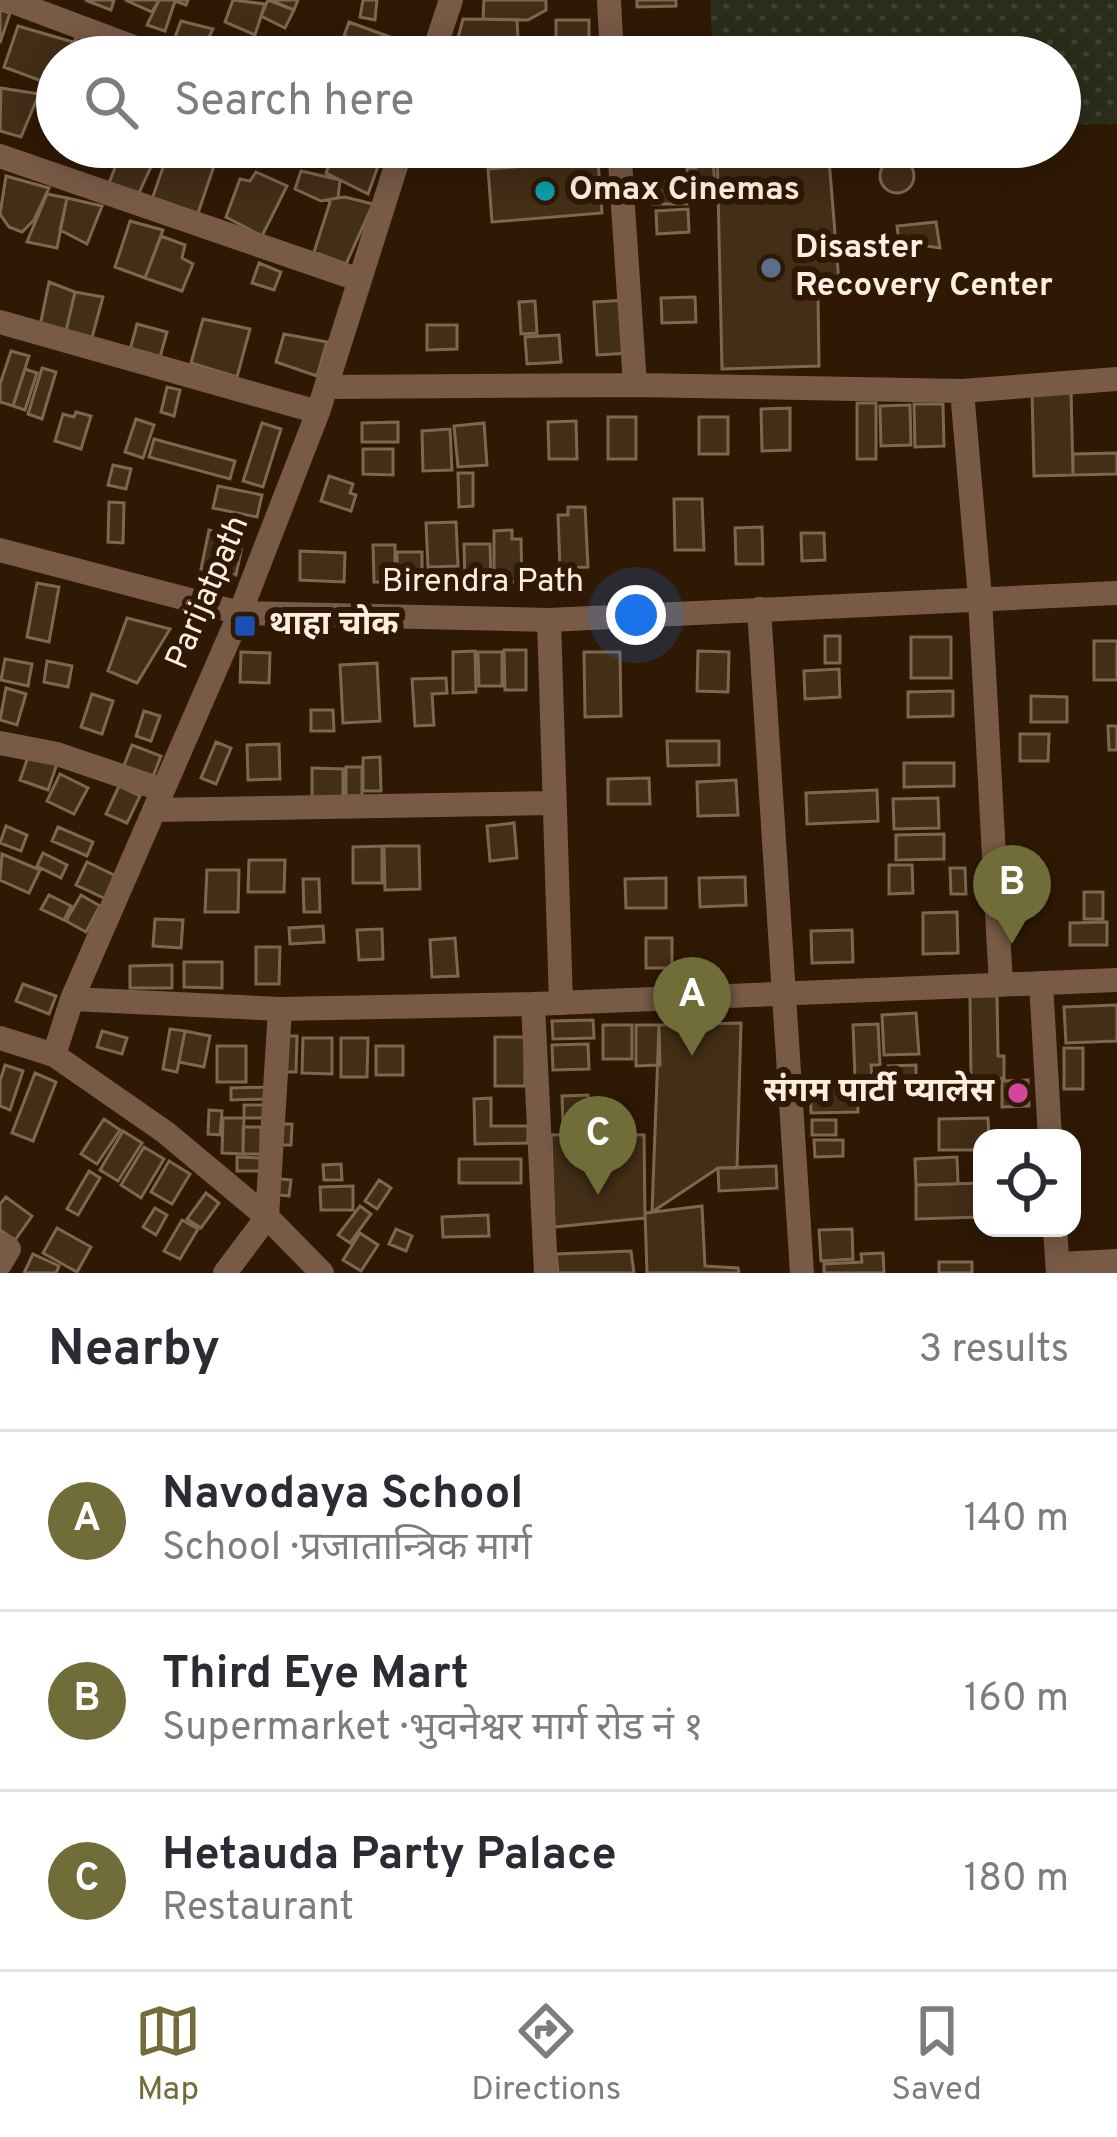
<!DOCTYPE html>
<meta charset="utf-8">
<style>
body{margin:0;font-family:Overpass,"Noto Sans Devanagari",sans-serif;background:#f2f2f3;color:#2b2b33}
.controls{position:absolute;right:36px;bottom:36px;display:grid;overflow:hidden;border-radius:24px;box-shadow:0 6px 30px #0003}
.controls button{width:108px;height:108px;display:grid;place-items:center;padding:0;border:0;border-bottom:3px solid #e1e1e2;background:#fff;color:#2b2b33;font:60px sans-serif}
.you{position:absolute;left:636px;top:615px;width:42px;height:42px;margin:-30px;border:9px solid #fff;border-radius:50%;background:#1a73e8;box-shadow:0 0 0 18px #1a73e833}
.badge{display:grid;place-items:center;width:78px;height:78px;border-radius:50%;background:#706d38;color:#fff;font-size:39px;font-weight:700}
.pin{position:absolute;translate:-50% -99px;filter:drop-shadow(0 3px 6px #0008)}
.pin::after{content:'';position:absolute;top:63px;width:42px;height:36px;background:inherit;clip-path:polygon(0 0,100% 0,50% 100%)}
.list{margin:0;padding:0;list-style:none}
h2{display:flex;justify-content:space-between;align-items:center;height:156px;margin:0;padding:0 48px;font-size:51px}
h2 small{font-size:39px;font-weight:400;color:#7c7c81}
.list li{display:grid;grid-template-columns:78px 1fr auto;gap:36px;align-items:center;box-sizing:border-box;height:180px;padding:0 48px;border-top:3px solid #e1e1e2}
.list b{display:block;font-size:45px;white-space:nowrap}
.list p{margin:0;font-size:39px;white-space:nowrap;color:#7c7c81}
.list em{font-size:39px;font-style:normal;color:#7c7c81}
.icon{flex:none;width:66px;height:66px;fill:none;stroke:currentColor;stroke-width:2;stroke-linecap:round;stroke-linejoin:round}
.map{position:relative;flex:none;width:1117px;height:1273px;overflow:hidden}
.search{position:absolute;background:#fff;box-shadow:0 6px 30px #0003;left:36px;right:36px;top:36px;height:132px;display:flex;align-items:center;gap:30px;box-sizing:border-box;padding:0 42px;border-radius:66px;color:#7c7c81;font-size:45px}
.sheet{height:696px;background:#fff}
nav{display:flex;justify-content:space-around;align-items:center;box-sizing:border-box;height:168px;border-top:3px solid #e1e1e2;background:#fff;font-size:33px;color:#7c7c81}
nav a{display:grid;justify-items:center;gap:6px}
nav .on{color:#706d38}
.map>svg:first-child{display:block}
.park{fill:url(#park-dots)}
.building{fill:#432e17;stroke:#7f674f;stroke-width:3}
.lines{fill:none;stroke-linecap:round;stroke-linejoin:round}
.minor{stroke:#785a46;stroke-width:24}
.culture-dot{fill:#0f9aa8;stroke:#2f1905;stroke-width:4.5}
.service-dot{fill:#5c6f8a;stroke:#2f1905;stroke-width:4.5}
.transit-dot{fill:#1a4fb4;stroke:#2f1905;stroke-width:4.5}
.hotel-dot{fill:#d1479c;stroke:#2f1905;stroke-width:4.5}
.labels{text-anchor:middle;dominant-baseline:central;stroke-width:12;stroke-linejoin:round;paint-order:stroke}
.poi-label{font-size:33px;font-weight:bold;fill:#fdeee1;stroke:#2f1905;text-anchor:start}
.street-label{font-size:33px;fill:#fdeee1;stroke:#2f1905}
</style>
<div class="map">
<svg width="1117" height="1273" viewBox="0 0 1117 1273">
<defs>
<pattern id="park-dots" width="8" height="8" patternUnits="userSpaceOnUse" patternTransform="scale(3)"><rect width="8" height="8" fill="#2b2d1b"/><path d="M2 2h.1M6 6h.1" fill="none" stroke="#404231" stroke-width="1.8" stroke-linecap="round"/></pattern>
</defs>
<rect width="100%" height="100%" fill="#2f1905"/>
<path class="park" d="M710 0H1117V124L1060 125V57H713Z"/>
<path class="building" d="M85 0H114L111 10Z
M125 0H159L152 12Z
M159 0H188L186 5 175 1 165 31 147 25Z
M233 0 265 4 255 35 225 22Z
M268 0 294 10 285 28 261 16Z
M270 0H298L294 10Z
M363 0H377L375 20 360 17Z
M484 0H546V10L528 20 483 19Z
M637 0H676V6L637 7Z
M0 10 10 13 0 43Z
M463 19 517 20 519 57H453Z
M556 20H589V50L556 49Z
M181 21 213 29 199 57 170 51Z
M349 22 412 45 408 57 344 36Z
M18 26 73 42 67 57H57L55 86 4 67Z
M77 35 93 40 87 57H70Z
M303 41 327 50 325 57 297 55Z
M541 48 556 49V57H524Z
M1 88 39 94 21 137 0 131Z
M123 147H160L139 193 109 183Z
M170 147 215 163 196 219 151 202Z
M275 147H303L295 157Z
M336 147H385L368 194 326 173Z
M509 147H538L539 155 509 156Z
M558 147H604V150L558 154Z
M717 147H828L840 295 818 296 819 366 722 369Z
M835 147H853V161L835 160Z
M713 158 715 188 688 190 687 168H696L695 160Z
M880 176a17 17 0 1 1 34 0a17 17 0 1 1-34 0Z
M598 161 602 213 492 222 488 169Z
M301 171 340 180 338 198 321 201 295 189Z
M256 172 287 186 262 236 226 217 240 179 250 181Z
M6 176 49 188 34 220 22 232 9 227 0 214Z
M653 182H687V204H653Z
M47 194 67 198 57 248 27 242Z
M345 197 373 204 346 264 314 252 331 199Z
M67 198 102 206 87 244 60 230Z
M688 209 689 232 657 234 656 211Z
M130 221 163 230 145 278 115 267Z
M936 222 940 248 899 242 897 226Z
M161 236 185 245 182 258 193 264 182 291 145 278Z
M259 263 281 272 274 290 252 283Z
M49 282 75 292 66 331 40 326Z
M75 292 103 297 90 345 66 331Z
M695 297 696 322 662 323 661 298Z
M627 300 631 353 597 355 594 302Z
M535 301 537 333 521 334 519 302Z
M203 319 250 329 237 377 191 363Z
M137 324 167 332 160 357 130 350Z
M427 325H457V349L427 350Z
M284 334 327 342 317 376 276 362Z
M559 335 561 362 527 364 525 337Z
M11 351 29 356 13 406 0 402V384Z
M42 368 56 372 42 419 28 414Z
M25 369 37 373 25 410 13 406Z
M167 387 180 390 174 416 161 412Z
M1071 391 1073 475 1034 476 1032 392Z
M857 403H876V459H857Z
M914 404H943L944 446 915 447Z
M910 405 911 445 881 446 880 406Z
M790 408V450L762 451 761 409Z
M76 412 91 416 81 449 55 441 63 414 74 417Z
M608 417H636V459H608Z
M699 417H728V454H699Z
M136 419 154 425 143 458 125 452Z
M576 421 577 459H549L548 422Z
M398 422V442H362V423Z
M262 423 281 429 263 487 243 481Z
M484 423 487 465 458 467 454 426Z
M450 429 452 470 423 471 422 431Z
M154 439 235 461 230 479 149 457Z
M363 449H393V475L363 474Z
M1117 453V474L1073 475V454Z
M113 465 131 469 126 489 108 485Z
M458 473H473V506L459 507Z
M329 476 353 484 350 493 356 495 351 511 321 501Z
M218 486 262 495 257 517 213 508Z
M674 499H702L704 550H675Z
M109 502 124 503 123 543 108 542Z
M568 507H585L588 567 560 568 558 515H568Z
M456 522 458 566 428 567 426 523Z
M762 527 763 564H736L735 528Z
M209 530 244 537 236 575 201 569Z
M512 530V539H521L522 582H494V531Z
M801 533H824L825 560 802 561Z
M464 544H490L491 581 465 582Z
M373 545H395V582H374Z
M300 551 345 553 344 582 300 580Z
M397 552H422V584H397Z
M37 583 59 587 49 642 27 637Z
M127 618 170 629 137 683 108 671Z
M825 636H840V663H825Z
M911 637H951V678H911Z
M1094 641H1117V680H1094Z
M504 650H526V690H505Z
M475 651 476 692 453 693V652Z
M698 651 729 652 728 692 697 691Z
M241 652 270 653 269 683 240 682Z
M478 652H502V686H479Z
M584 652H620L621 716 585 717Z
M5 659 32 664 28 686 1 680Z
M47 661 72 666 68 687 44 682Z
M377 663 380 721 343 723 340 665Z
M839 669 840 697 805 699 804 671Z
M446 678 447 693 432 694 434 725 415 726 412 679Z
M6 688 26 694 17 725 0 720Z
M953 691V716L908 717V692Z
M92 694 113 701 102 734 81 727Z
M1031 696 1067 697V722H1031Z
M311 710H333L334 731H311Z
M144 711 160 716 151 741 136 736Z
M1108 726H1117V750H1109Z
M1020 734H1049L1048 761H1020Z
M667 741H719V765L668 766Z
M216 742 231 748 216 784 201 778Z
M279 744 280 779 248 780 247 745Z
M132 745 161 756 150 784 121 773Z
M29 754 57 764 48 790 20 780Z
M380 757 381 791H363V758Z
M904 763H954V786L904 787Z
M346 767H362V796H346Z
M312 768 343 769V797H312Z
M60 774 88 788 74 814 47 801Z
M649 778 650 804H608V779Z
M736 780 738 815 698 816 697 782Z
M119 786 140 796 127 823 106 814Z
M877 790 878 821 807 824 806 793Z
M938 798 939 828 894 829 893 799Z
M514 823 517 858 490 861 487 826Z
M6 826 27 835 21 851 0 843Z
M58 827 93 842 87 856 52 841Z
M944 834V859L896 860V835Z
M382 846V883H353V847Z
M384 846H419L420 889 385 890Z
M43 853 67 865 61 878 37 866Z
M2 854 40 870 29 893 0 880Z
M249 860H285L284 892H248Z
M87 862 116 876 106 899 76 885Z
M889 865H912L913 893 889 894Z
M950 868H965L966 894H951Z
M207 870H239L238 912H205Z
M745 877 746 905 700 907 699 878Z
M666 878V908H626L625 879Z
M303 879H319L320 912H304Z
M1084 892H1103V919H1084Z
M49 895 71 906 64 920 41 909Z
M81 895 100 906 86 932 66 921Z
M957 912 958 953 923 954V913Z
M155 919 183 920 181 948 153 946Z
M1107 922V945H1070V923Z
M323 926 324 942 290 944 289 928Z
M382 929 383 959 359 960 357 930Z
M852 930 853 962 812 963 811 931Z
M455 938 458 976 432 977 430 940Z
M646 938H672V968H646Z
M256 947H280L279 984H256Z
M184 962H222V988L184 987Z
M172 965V988H130V966Z
M23 984 56 996 49 1014 16 1001Z
M970 996H997L998 1056H1004V1078L971 1079Z
M1117 1005V1041L1066 1043 1064 1007Z
M916 1013 919 1054 884 1055 882 1015Z
M593 1020 594 1038 553 1039 552 1021Z
M741 1023 737 1168H718L652 1212 659 1025Z
M878 1024 880 1065H871L872 1077 855 1078 853 1025Z
M603 1025H632V1059H603Z
M636 1025H659L660 1065 636 1066Z
M170 1029 185 1031 177 1072 163 1069Z
M102 1031 127 1038 122 1054 97 1047Z
M185 1031 210 1036 204 1067 179 1062Z
M282 1036H297L296 1072H281Z
M495 1037H525V1086H495Z
M303 1038H332V1074L302 1073Z
M341 1038H368L367 1077H341Z
M588 1044 589 1069 553 1070 552 1045Z
M217 1046H246V1082H217Z
M376 1046H403V1075H376Z
M1064 1048H1083V1089H1064Z
M5 1065 23 1071 10 1110 0 1106V1081Z
M916 1065V1082L889 1083 888 1066Z
M35 1073 56 1082 33 1141 12 1133Z
M1028 1080 1029 1106 1002 1107V1081Z
M843 1082V1088H857L858 1112 811 1113 810 1083Z
M270 1087V1099L231 1100V1088Z
M588 1095 589 1108 603 1107 604 1124 563 1126 562 1096Z
M491 1098V1126H528V1143L475 1144 474 1099Z
M244 1105H268V1118H244Z
M209 1110 222 1111 220 1135 208 1134Z
M223 1118H244L243 1154 222 1153Z
M988 1118 989 1138H982V1150H939V1119Z
M104 1119 120 1130 97 1164 81 1154Z
M812 1120H836V1135H812Z
M278 1124H292L291 1145H278Z
M243 1127H261V1154H243Z
M123 1131 142 1143 118 1181 100 1170Z
M602 1134 644 1135 645 1218 554 1227 551 1135Z
M814 1140H843V1156L815 1157Z
M144 1147 164 1159 141 1198 121 1185Z
M237 1157 262 1158V1171H237Z
M957 1157 958 1184 916 1185 915 1159Z
M459 1159H521V1183H459Z
M169 1161 190 1174 172 1204 151 1192Z
M341 1164 342 1180H324L323 1165Z
M776 1166 777 1188 719 1191 718 1168Z
M89 1171 100 1178 78 1215 67 1209Z
M272 1178 291 1180 289 1196 271 1194Z
M379 1180 391 1188 377 1209 365 1201Z
M982 1183V1217L916 1219V1185Z
M353 1186V1210H321L320 1187Z
M206 1193 219 1203 201 1228 187 1219Z
M6 1197 32 1216 15 1240 0 1230V1204Z
M360 1206 371 1214 350 1243 338 1235Z
M702 1206 705 1266 738 1268 739 1273H647L645 1213Z
M155 1208 167 1215 156 1235 143 1227Z
M488 1215 489 1236 443 1237 442 1217Z
M182 1220 198 1229 180 1259 164 1251Z
M57 1228 91 1247 77 1272 43 1253Z
M396 1229 412 1236 406 1251 389 1244Z
M852 1229 853 1259 821 1261 819 1230Z
M360 1233 378 1245 361 1271 343 1260Z
M631 1251 634 1273H558L556 1254Z
M883 1253 884 1273H824V1264L862 1262 861 1254Z
M33 1254 59 1266 56 1273H24Z
M939 1262H972V1273H939Z"/>
<g class="lines">
<path class="minor" d="M8 0 160 57
M609 0 612 57
M432 57 451 0
M619 147 635 385
M0 156 360 280
M0 322 318 412
M326 387 635 385 962 391 1117 379
M962 391 980 598 1001 985
M0 550 240 613 549 620 1117 593
M759 609 802 1273
M549 620 561 1003
M0 743 57 754 160 789
M154 810 552 803
M1041 983 1050 1138
M72 999 280 1009 533 1004 1117 980
M533 1004 546 1273
M0 1038 54 1055 165 1132 267 1217 322 1273
M54 1055 72 999 240 613 318 412 402 147
M1055 1228 1058 1273
M0 1244 9 1249 0 1264
M1058 1264 1117 1261
M225 1273 267 1217 280 1009"/>
</g>
<circle class="culture-dot" cx="545" cy="191" r="12"/>
<circle class="service-dot" cx="771" cy="268" r="12"/>
<rect class="transit-dot" x="233" y="614" width="24" height="24" rx="6"/>
<circle class="hotel-dot" cx="1018" cy="1093" r="12"/>
<g class="labels">
<g class="poi-label">
<text x="569" y="191">Omax Cinemas</text>
<text x="795" y="249">Disaster<tspan x="795" dy="38">Recovery Center</tspan></text>
<text x="269" y="626">थाहा चोक</text>
<text x="994" y="1093" text-anchor="end">संगम पार्टी प्यालेस</text>
</g>
<g class="street-label">
<text x="483" y="583">Birendra Path</text>
<text transform="translate(209 593) rotate(-67)">Parijatpath</text>
</g>
</g>
</svg>
<div class="controls">
<button><svg class="icon" aria-label="locate" viewBox="0 0 24 24"><circle cx="12" cy="12" r="6"/><path d="M12 2v4M12 18v4M2 12h4M18 12h4"/></svg></button>
</div>
<div class="you"></div>
<div class="pin badge" style="left:692px;top:1056px">A</div>
<div class="pin badge" style="left:1012px;top:944px">B</div>
<div class="pin badge" style="left:598px;top:1195px">C</div>
<div class="search"><svg class="icon" aria-label="search" viewBox="0 0 24 24"><circle cx="10" cy="10" r="6"/><path d="M15 15l6 6"/></svg>Search here</div>
</div>
<section class="sheet">
<h2>Nearby<small>3 results</small></h2>
<ul class="list">
<li><span class="badge">A</span><div><b>Navodaya School</b><p>School · प्रजातान्त्रिक मार्ग</p></div><em>140 m</em></li>
<li><span class="badge">B</span><div><b>Third Eye Mart</b><p>Supermarket · भुवनेश्वर मार्ग रोड नं १</p></div><em>160 m</em></li>
<li><span class="badge">C</span><div><b>Hetauda Party Palace</b><p>Restaurant</p></div><em>180 m</em></li>
</ul>
</section>
<nav>
<a class="on"><svg class="icon" aria-label="map" viewBox="0 0 24 24"><path d="M3 6l6-2 6 2 6-2v14l-6 2-6-2-6 2zM9 4v14M15 6v14"/></svg>Map</a>
<a><svg class="icon" aria-label="directions" viewBox="0 0 24 24"><path d="M12 3l9 9-9 9-9-9zM9 14v-3h6M13 9l2 2-2 2"/></svg>Directions</a>
<a><svg class="icon" aria-label="saved" viewBox="0 0 24 24"><path d="M7 4h10v16l-5-4-5 4z"/></svg>Saved</a>
</nav>
